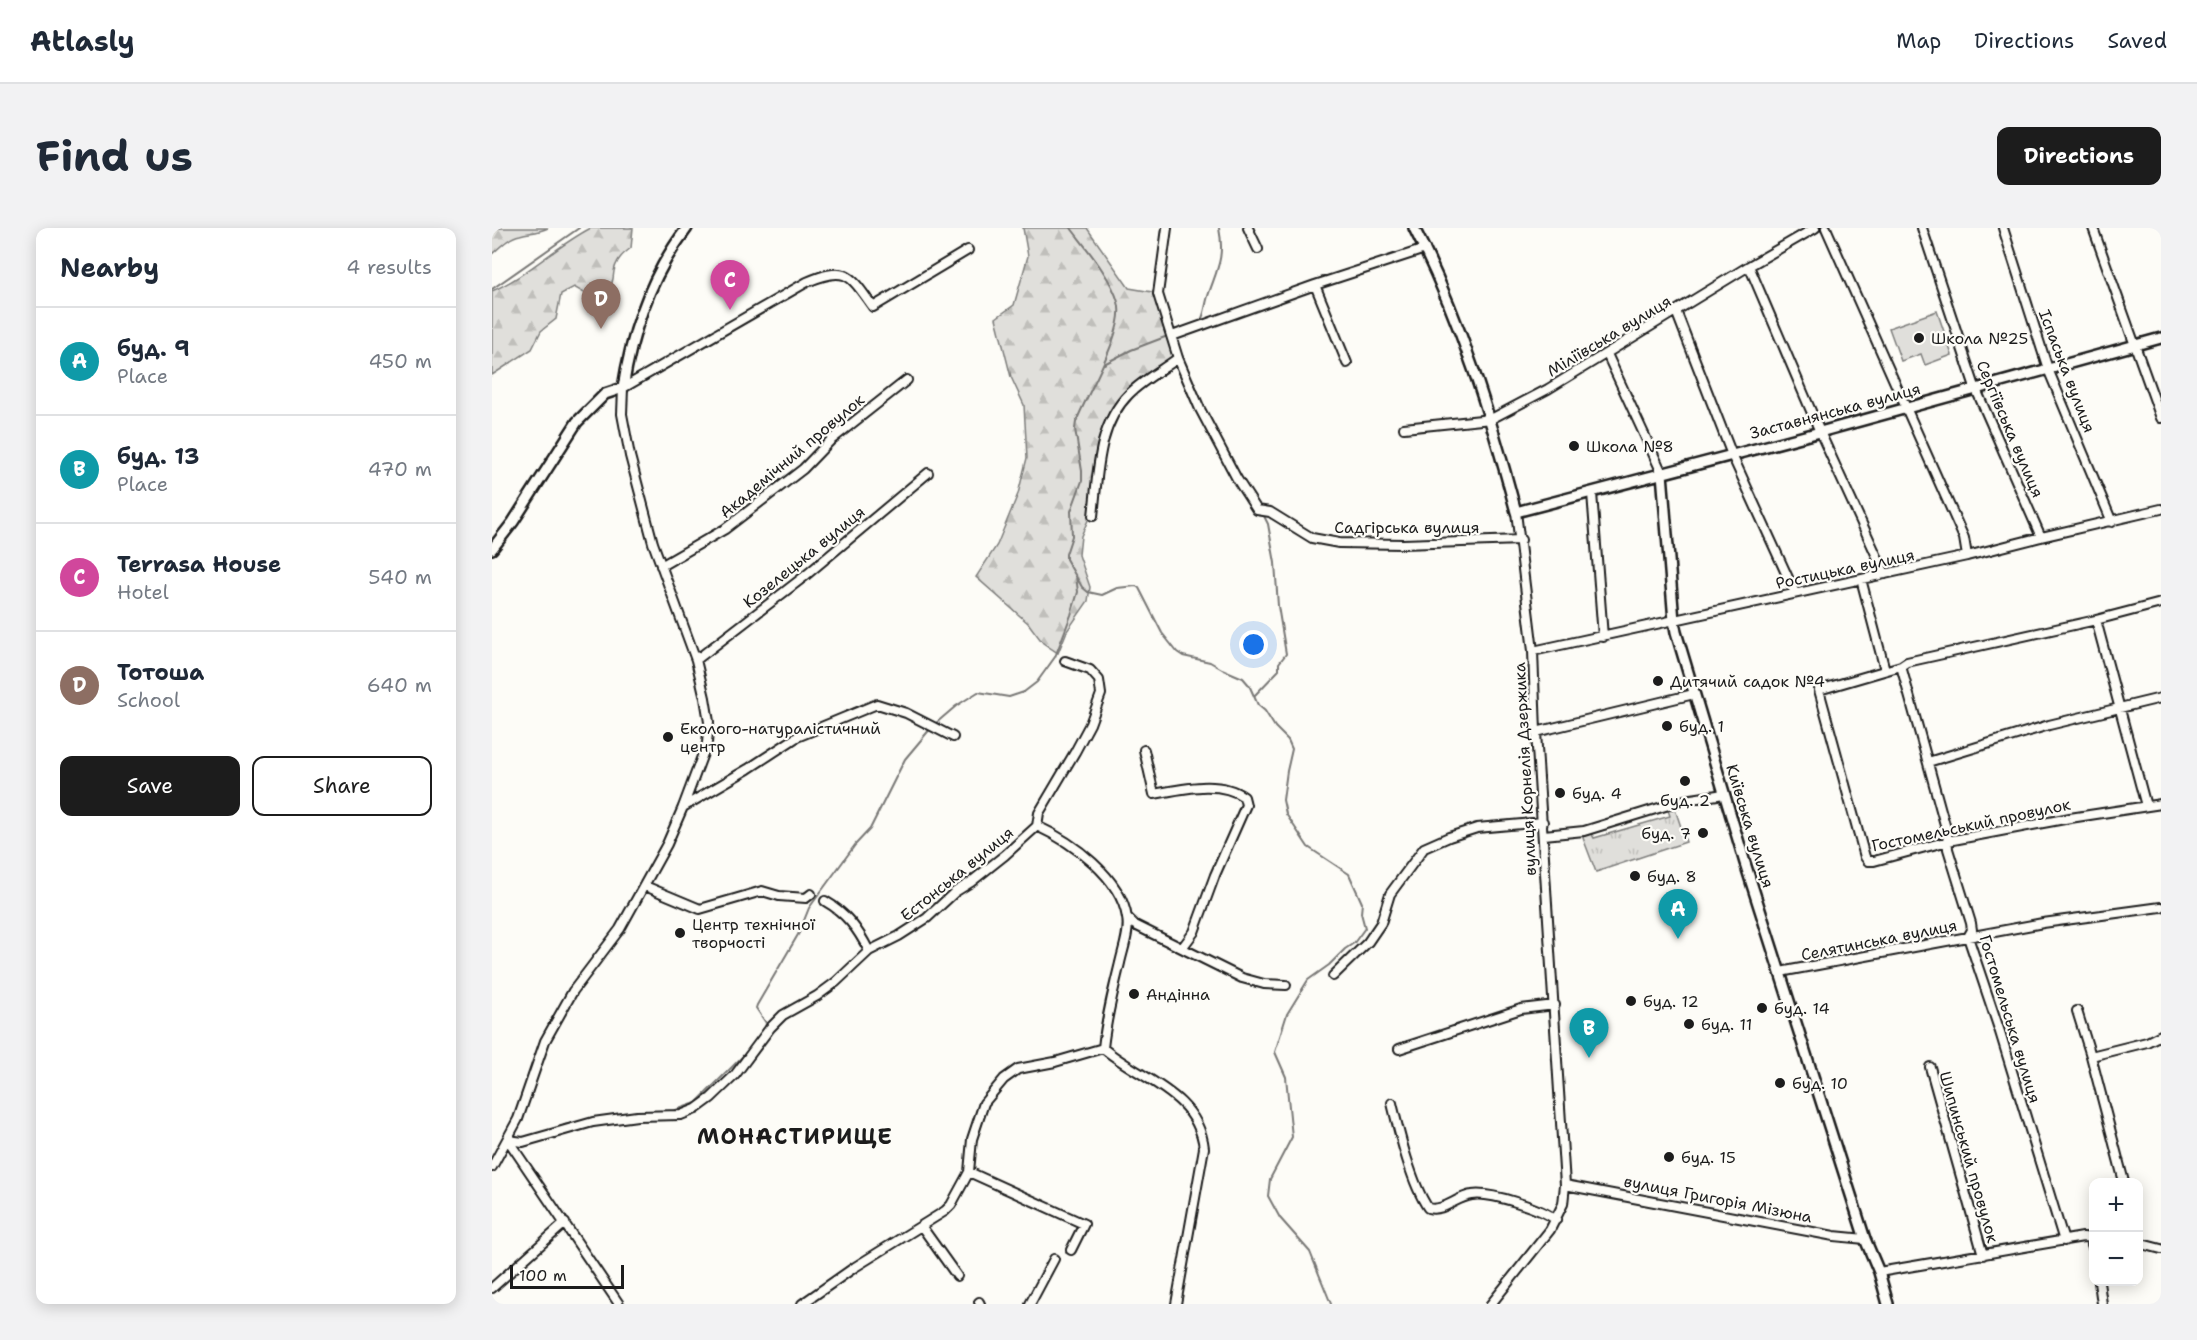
<!DOCTYPE html>
<meta charset="utf-8">
<style>
body{margin:0;font-family:"Shantell Sans",sans-serif;background:#f2f2f3;color:#1f2937}
.controls{position:absolute;right:18px;bottom:18px;display:grid;overflow:hidden;border-radius:12px;box-shadow:0 3px 15px #0003}
.controls button{width:54px;height:54px;display:grid;place-items:center;padding:0;border:0;border-bottom:2px solid #e0e1e3;background:#fff;color:#1f2937;font:30px sans-serif}
.scale{position:absolute;left:18px;bottom:15px;width:114px;box-sizing:border-box;padding-left:6px;border:3px solid #1c1c1c;border-top:0;font-size:16px;line-height:21px;white-space:nowrap;color:#1c1c1c;-webkit-text-stroke:4px #fdfcf7;paint-order:stroke}
.you{position:absolute;left:762px;top:417px;width:21px;height:21px;margin:-15px;border:4px solid #fff;border-radius:50%;background:#1a73e8;box-shadow:0 0 0 9px #1a73e833}
.badge{display:grid;place-items:center;width:39px;height:39px;border-radius:50%;background:#1c1c1c;color:#fff;font-size:20px;font-weight:700}
.pin{position:absolute;translate:-50% -50px;filter:drop-shadow(0 2px 3px #0008)}
.pin::after{content:'';position:absolute;top:32px;width:21px;height:18px;background:inherit;clip-path:polygon(0 0,100% 0,50% 100%)}
.list{margin:0;padding:0;list-style:none}
h2{display:flex;justify-content:space-between;align-items:center;height:78px;margin:0;padding:0 24px;font-size:26px}
h2 small{font-size:20px;font-weight:400;color:#747a83}
.list li{display:grid;grid-template-columns:39px 1fr auto;gap:18px;align-items:center;box-sizing:border-box;height:108px;padding:0 24px;border-top:2px solid #e0e1e3}
.list b{display:block;font-size:22px;white-space:nowrap}
.list p{margin:0;font-size:20px;white-space:nowrap;color:#747a83}
.list em{font-size:20px;font-style:normal;color:#747a83}
.actions{display:flex;gap:12px;padding:18px 24px}
.actions a{flex:1;padding:14px 0;border:2px solid #1c1c1c;border-radius:12px;text-align:center;font-size:21px;color:#1c1c1c}
.actions .main{background:#1c1c1c;color:#fff}
.map{position:relative;flex:none;width:1669px;height:1076px;overflow:hidden;border-radius:12px}
header{display:flex;align-items:center;gap:36px;box-sizing:border-box;height:84px;padding:0 30px;background:#fff;border-bottom:2px solid #e0e1e3}
header strong{font-size:28px}
nav{display:flex;gap:33px;margin-inline-start:auto;font-size:21px}
.intro{display:flex;align-items:center;justify-content:space-between;box-sizing:border-box;height:144px;padding:0 36px}
h1{margin:0;font-size:42px}
.button{padding:15px 27px;border-radius:12px;background:#1c1c1c;color:#fff;font-size:21px;font-weight:700}
main{display:flex;gap:36px;padding:0 36px}
aside{flex:1;background:#fff;border-radius:12px;box-shadow:0 3px 15px #0003}
.map>svg:first-child{display:block}
.forest{fill:url(#forest-firs);stroke:#7e7e7c;stroke-width:1.5}
.park{fill:url(#park-tufts);stroke:#7e7e7c;stroke-width:1.5}
.garden{fill:#e0dfdb;stroke:#7e7e7c;stroke-width:1.5}
.lines{fill:none;stroke-linecap:round;stroke-linejoin:round}
.stream{stroke:#797876;stroke-width:2}
.minor-casing{stroke:#1c1c1c;stroke-width:12}
.tertiary-casing{stroke:#1c1c1c;stroke-width:14}
.minor{stroke:#fdfcf7;stroke-width:8}
.tertiary{stroke:#fdfcf7;stroke-width:9}
.poi-dot{fill:#1c1c1c;stroke:#fdfcf7;stroke-width:2}
.labels{text-anchor:middle;dominant-baseline:central;stroke-width:4.5;stroke-linejoin:round;paint-order:stroke}
.street-label{font-size:16px;fill:#1c1c1c;stroke:#fdfcf7}
.poi-label{font-size:16px;fill:#1c1c1c;stroke:#fdfcf7;text-anchor:start}
.district-label{font-size:22px;font-weight:bold;letter-spacing:1.5px;fill:#1c1c1c;stroke:#fdfcf7}
</style>
<header>
<strong>Atlasly</strong>
<nav><a>Map</a><a>Directions</a><a>Saved</a></nav>
</header>
<div class="intro"><h1>Find us</h1><a class="button">Directions</a></div>
<main>
<aside>
<h2>Nearby<small>4 results</small></h2>
<ul class="list">
<li><span class="badge" style="background:#0f9aa8">A</span><div><b>буд. 9</b><p>Place</p></div><em>450 m</em></li>
<li><span class="badge" style="background:#0f9aa8">B</span><div><b>буд. 13</b><p>Place</p></div><em>470 m</em></li>
<li><span class="badge" style="background:#d1479c">C</span><div><b>Terrasa House</b><p>Hotel</p></div><em>540 m</em></li>
<li><span class="badge" style="background:#8d6e63">D</span><div><b>Тотоша</b><p>School</p></div><em>640 m</em></li>
</ul>
<div class="actions"><a class="main">Save</a><a>Share</a></div>
</aside>
<div class="map">
<svg width="1669" height="1076" viewBox="0 0 1669 1076">
<defs>
<pattern id="forest-firs" width="22" height="20" patternUnits="userSpaceOnUse" patternTransform="scale(1.5)"><rect width="22" height="20" fill="#e0dfdb"/><path d="M5 1l3.5 6h-7zM16 11l3.5 6h-7z" fill="#c0bfbb"/></pattern>
<pattern id="park-tufts" width="24" height="20" patternUnits="userSpaceOnUse" patternTransform="scale(1.5)"><rect width="24" height="20" fill="#e0dfdb"/><path d="M3 7l-1-3M5 7V3M7 7l1-3M15 17l-1-3M17 17v-4M19 17l1-3" fill="none" stroke="#c0bfbb"/></pattern>
</defs>
<rect width="100%" height="100%" fill="#fdfcf7"/>
<filter id="ink" filterUnits="userSpaceOnUse"><feTurbulence type="fractalNoise" baseFrequency=".0167" numOctaves="2"/><feDisplacementMap in="SourceGraphic" scale="12" xChannelSelector="R" yChannelSelector="G"/><feConvolveMatrix kernelMatrix="1 2 1 2 8 2 1 2 1" color-interpolation-filters="sRGB"/></filter>
<g filter="url(#ink)">
<path class="forest" d="M0 0H56C45 5 39 4 28 7 17 9 8 19 0 26Z
M99 0H141L139 20C135 23 131 26 128 30 113 49 134 55 99 69L82 59 69 66 64 91 49 103 40 121 0 147V63C35 48 64 18 99 0Z
M531 0H595L637 60 666 65 686 130C671 142 652 153 638 167 606 199 607 248 603 290H597L589 308 587 327 598 359 596 373 575 403 566 425 551 415 536 395 484 349 505 317 526 266 535 230 532 177 519 149 504 90 522 77 536 28Z"/>
<path class="park" d="M1176 582H1182L1184 584 1194 614 1104 644 1091 610 1092 607 1099 605 1102 610 1178 588Z"/>
<path class="garden" d="M1445 83 1460 127 1433 137 1429 126 1409 133 1397 100Z"/>
<g class="lines">
<path class="stream" d="M579 0C594 20 619 49 626 74 635 101 594 167 584 194L583 201 590 243V253L579 283 580 308 574 326V331L590 359 596 364 610 367 625 360 644 358 647 360 670 405 685 424 691 428 718 434 730 441 751 450 757 457 766 477 773 483 783 499 796 512 800 521 795 543 791 572 794 586 816 619 857 646 870 675 869 685 873 700 862 715 853 721 837 737 816 752 795 786 783 824 794 849 800 909 778 951 776 968 788 990 818 1024 839 1076
M0 61 87 0
M708 94C713 87 713 77 716 68 725 41 733 30 727 0
M612 136 639 122 673 109
M762 468 787 442V435L794 426 786 378 783 335 776 296 772 288
M443 496 464 478 486 464 517 469 532 464 545 454 563 429 579 387 586 364 584 348
M273 801 274 795 264 780 265 777 307 705 317 680 363 617 378 601 413 531 439 500
M178 884 204 875 261 818
M107 890 140 885
M72 897 95 892"/>
<g class="minor-casing">
<path id="minor" d="M675 0 666 66 686 130 708 181 745 251 765 282 778 284 820 310 847 315 911 316 1029 312
M756 0 766 21
M1334 0 1472 310 1475 328
M1430 0 1483 159 1549 309
M1511 0 1556 141 1620 294
M1601 0 1669 190
M1257 38 1328 204 1393 346
M1184 83 1240 227 1303 365
M680 108 823 57
M1115 126 1170 245
M855 135 823 57 933 21
M912 200 999 191 1056 161 1257 38 1323 0
M1100 265 1111 409
M601 288C606 246 605 198 637 166 651 152 670 142 686 130
M169 338 233 301 311 241 339 212 415 152
M1369 351 1393 442
M1669 375 1604 392 1415 434 1409 438 1327 462 1373 629 1376 633H1382L1456 613 1578 590 1669 576
M1604 392 1654 578
M1041 423 1475 328 1549 309 1669 281
M204 432 313 348 436 245
M1409 438 1455 604 1456 621 1479 695 1480 702 1476 709 1508 804 1572 1013
M1044 504 1202 466
M652 522 662 566C690 561 728 551 752 569L754 577 723 647 702 704 690 720
M1436 534 1557 497 1669 470
M191 579 256 541 305 509 385 476 414 485 461 509
M545 598C580 614 629 649 635 690 638 703 631 721 628 735 621 763 614 791 611 820 647 851 706 865 712 920L684 1076
M1052 607 1092 603 1193 572 1232 566
M153 658 208 681 270 663 287 668 314 670 319 666
M333 673C354 685 366 701 377 723
M636 690 643 697 750 750 772 756 794 757
M1288 744 1551 695 1669 679
M841 748 876 714 889 695 898 666 932 620 957 609 985 600 1051 594
M1585 783 1599 828
M907 821 1029 781 1063 777
M1438 839 1491 1027
M900 875C907 904 919 955 936 980 952 984 964 969 980 967 998 964 1049 980 1064 992
M16 912 31 914 101 894 145 888 189 887 204 881 219 870 243 847 278 800 291 787 325 768 344 754 377 723 407 708 435 690 463 664 479 654 513 627 545 598 547 585 583 524 598 496 609 466 607 452 598 442 573 433
M16 912 127 1076
M0 939 26 891 53 813 81 763 128 701 175 616 191 579 215 515 217 494 213 470 204 432 161 315 138 228 130 186 131 160 315 54C355 37 358 47 381 79L476 22
M477 944 592 996 579 1022
M1632 954 1599 828 1655 814 1669 807
M1073 957 1342 1008 1373 1011
M430 999 465 1048
M1598 1010 1602 1022
M1646 1015 1669 1021
M1387 1044 1591 1009 1602 1010
M1607 1054 1610 1076
M0 1060 73 995
M487 1074 488 1076
M310 1076 363 1039 453 983 459 977 477 944 480 911 492 875 512 851 526 841 563 834 611 820
M538 1076 562 1031
M999 1076 1058 1002 1071 976 1073 957 1044 504 1041 423 1024 284"/>
</g>
<g class="tertiary-casing">
<path id="tertiary" d="M922 0C968 90 998 186 1024 284L1328 204 1669 110
M1170 245 1182 393 1184 404 1253 635 1373 1011 1387 1044 1396 1076
M0 321 21 294 85 194 113 166 131 160C140 102 159 47 195 0"/>
</g>
<use href="#minor" class="minor"/>
<use href="#tertiary" class="tertiary"/>
</g>
</g>
<g class="poi-dot">
<circle cx="1427" cy="110" r="6"/>
<circle cx="1082" cy="218" r="6"/>
<circle cx="1166" cy="453" r="6"/>
<circle cx="1175" cy="498" r="6"/>
<circle cx="176" cy="509" r="6"/>
<circle cx="1193" cy="553" r="6"/>
<circle cx="1068" cy="565" r="6"/>
<circle cx="1211" cy="605" r="6"/>
<circle cx="1143" cy="648" r="6"/>
<circle cx="188" cy="705" r="6"/>
<circle cx="642" cy="766" r="6"/>
<circle cx="1139" cy="773" r="6"/>
<circle cx="1270" cy="780" r="6"/>
<circle cx="1197" cy="796" r="6"/>
<circle cx="1288" cy="855" r="6"/>
<circle cx="1177" cy="929" r="6"/>
</g>
<g class="labels">
<g class="street-label">
<text transform="translate(1117 108) rotate(-31)">Міліївська вулиця</text>
<text transform="translate(1575 143) rotate(69)">Іспаська вулиця</text>
<text transform="translate(1343 183) rotate(-15)">Заставнянська вулиця</text>
<text transform="translate(1518 201) rotate(67)">Сергіївська вулиця</text>
<text transform="translate(300 228) rotate(-40)">Академічний провулок</text>
<text x="915" y="299">Садгірська вулиця</text>
<text transform="translate(312 329) rotate(-39)">Козелецька вулиця</text>
<text transform="translate(1353 341) rotate(-12)">Ростицька вулиця</text>
<text transform="translate(1033 541) rotate(-93)">вулиця Корнелія Дзержика</text>
<text transform="translate(1479 597) rotate(-12)">Гостомельський провулок</text>
<text transform="translate(1258 598) rotate(73)">Київська вулиця</text>
<text transform="translate(465 646) rotate(-39)">Естонська вулиця</text>
<text transform="translate(1387 712) rotate(-11)">Селятинська вулиця</text>
<text transform="translate(1518 791) rotate(73)">Гостомельська вулиця</text>
<text transform="translate(1477 929) rotate(74)">Шипинський провулок</text>
<text transform="translate(1226 971) rotate(11)">вулиця Григорія Мізюна</text>
</g>
<g class="poi-label">
<text x="1439" y="110">Школа №25</text>
<text x="1094" y="218">Школа №8</text>
<text x="1178" y="453">Дитячий садок №4</text>
<text x="1187" y="498">буд. 1</text>
<text x="188" y="500">Еколого-натуралістичний<tspan x="188" dy="18">центр</tspan></text>
<text x="1080" y="565">буд. 4</text>
<text x="1193" y="572" text-anchor="middle">буд. 2</text>
<text x="1199" y="605" text-anchor="end">буд. 7</text>
<text x="1155" y="648">буд. 8</text>
<text x="200" y="696">Центр технічної<tspan x="200" dy="18">творчості</tspan></text>
<text x="654" y="766">Андінна</text>
<text x="1151" y="773">буд. 12</text>
<text x="1282" y="780">буд. 14</text>
<text x="1209" y="796">буд. 11</text>
<text x="1300" y="855">буд. 10</text>
<text x="1189" y="929">буд. 15</text>
</g>
<g class="district-label">
<text x="303" y="908">МОНАСТИРИЩЕ</text>
</g>
</g>
</svg>
<div class="controls">
<button>+</button>
<button>−</button>
</div>
<div class="scale">100 m</div>
<div class="you"></div>
<div class="pin badge" style="left:1186px;top:711px;background:#0f9aa8">A</div>
<div class="pin badge" style="left:1097px;top:830px;background:#0f9aa8">B</div>
<div class="pin badge" style="left:238px;top:82px;background:#d1479c">C</div>
<div class="pin badge" style="left:109px;top:101px;background:#8d6e63">D</div>
</div>
</main>
